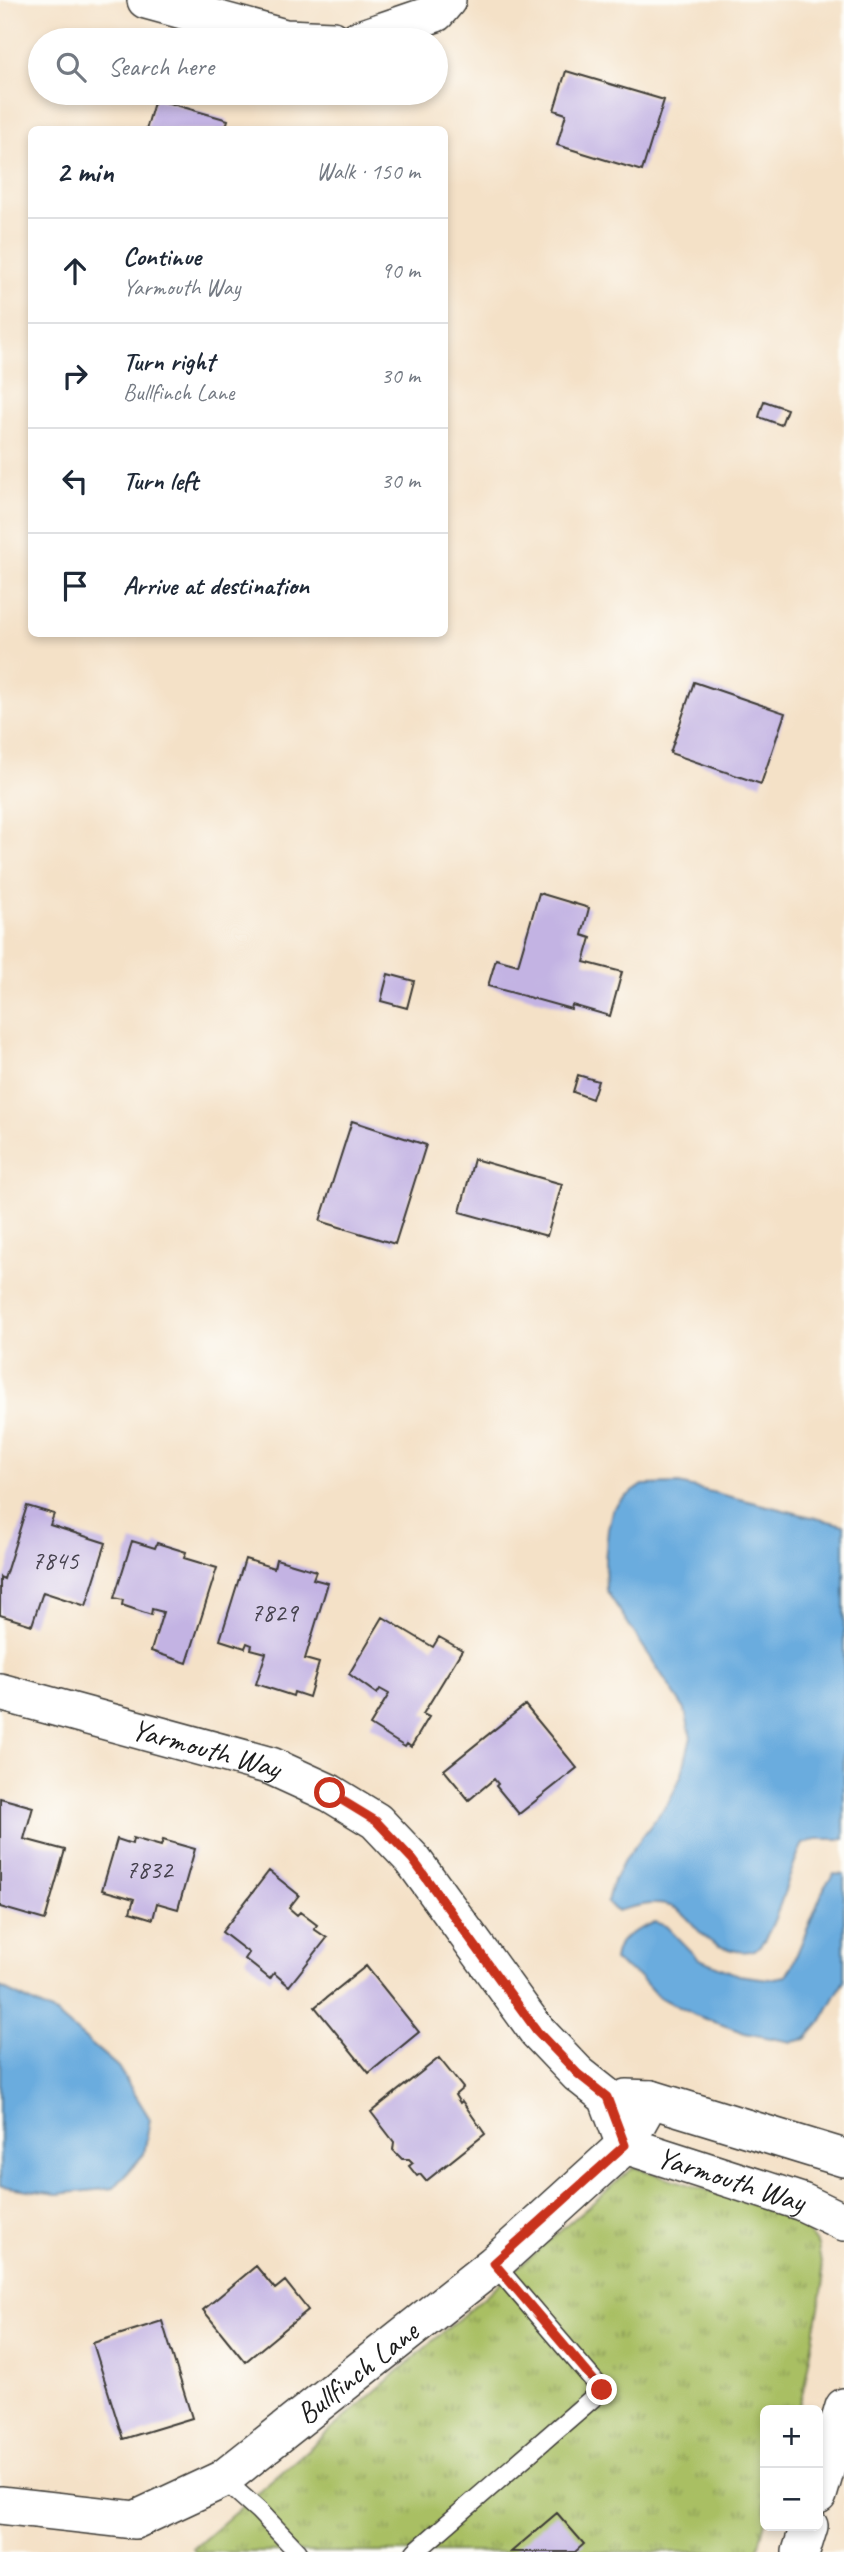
<!DOCTYPE html>
<meta charset="utf-8">
<style>
body{margin:0;font-family:Caveat,sans-serif;background:#f6f6f7;color:#1f2937}
.controls{position:absolute;right:21px;bottom:21px;display:grid;overflow:hidden;border-radius:10px;box-shadow:0 4px 10px #0003}
.controls button{width:63px;height:63px;display:grid;place-items:center;padding:0;border:0;border-bottom:2px solid #e0e1e3;background:#fff;color:#1f2937;font:35px sans-serif}
.stop{position:absolute;width:21px;height:21px;margin:-16px;border:5px solid #c8321e;border-radius:50%;background:#fff}
.stop.end{background:#c8321e;border-color:#fff;box-shadow:0 2px 7px #0008}
.list{margin:0;padding:0;list-style:none}
h2{display:flex;justify-content:space-between;align-items:center;height:91px;margin:0;padding:0 28px;font-size:30px}
h2 small{font-size:23px;font-weight:400;color:#747a83}
.list li{display:grid;grid-template-columns:46px 1fr auto;gap:21px;align-items:center;box-sizing:border-box;height:105px;padding:0 28px;border-top:2px solid #e0e1e3}
.list b{display:block;font-size:26px;white-space:nowrap}
.list p{margin:0;font-size:23px;white-space:nowrap;color:#747a83}
.list em{font-size:23px;font-style:normal;color:#747a83}
.icon{flex:none;width:38px;height:38px;fill:none;stroke:currentColor;stroke-width:2;stroke-linecap:round;stroke-linejoin:round}
.map{position:relative;flex:none;width:844px;height:2552px;overflow:hidden}
.search{position:absolute;background:#fff;box-shadow:0 4px 10px #0003;left:28px;top:28px;width:420px;height:77px;display:flex;align-items:center;gap:18px;box-sizing:border-box;padding:0 24px;border-radius:38px;color:#747a83;font-size:26px}
.panel{position:absolute;background:#fff;box-shadow:0 4px 10px #0003;left:28px;top:126px;width:420px;height:511px;border-radius:10px}
.map>svg:first-child{display:block}
.park{fill:url(#park-tufts);stroke:#626e40;stroke-width:2}
.water{fill:#6aacde;stroke:#43647d;stroke-width:2}
.building{fill:#c3b3e3}
.lines{fill:none;stroke-linecap:round;stroke-linejoin:round}
.service-casing{stroke:#3c3a36;stroke-width:21}
.minor-casing{stroke:#3c3a36;stroke-width:40}
.service{stroke:#fff;stroke-width:18}
.minor{stroke:#fff;stroke-width:37}
.route{stroke:#c8321e;stroke-width:9}
.labels{text-anchor:middle;dominant-baseline:central;stroke-width:5;stroke-linejoin:round;paint-order:stroke}
.number-label{font-size:26px;fill:#46424e}
.street-label{font-size:30px;fill:#1c1c1c;stroke:#fdfcf7}
</style>
<div class="map">
<svg width="844" height="2552" viewBox="0 0 844 2552">
<defs>
<pattern id="park-tufts" width="24" height="20" patternUnits="userSpaceOnUse" patternTransform="scale(1.75)"><rect width="24" height="20" fill="#a9bf64"/><path d="M3 7l-1-3M5 7V3M7 7l1-3M15 17l-1-3M17 17v-4M19 17l1-3" fill="none" stroke="#899a52"/></pattern>
</defs>
<rect width="100%" height="100%" fill="#fdfcf7"/>
<filter id="ink" filterUnits="userSpaceOnUse"><feTurbulence type="fractalNoise" baseFrequency=".0143" numOctaves="2"/><feDisplacementMap in="SourceGraphic" scale="14" xChannelSelector="R" yChannelSelector="G"/><feConvolveMatrix kernelMatrix="1 2 1 2 8 2 1 2 1" color-interpolation-filters="sRGB"/></filter>
<filter id="wash" filterUnits="userSpaceOnUse"><feTurbulence type="fractalNoise" baseFrequency=".00686" numOctaves="4" result="noise"/><feDisplacementMap in="SourceGraphic" scale="28" xChannelSelector="R" yChannelSelector="G"/><feGaussianBlur stdDeviation="1.57" result="paint"/><feColorMatrix in="noise" values="0 0 0 0 0 0 0 0 0 0 0 0 0 0 0 0 0 1.4 0 .05"/><feComposite in="paint" operator="in"/></filter>
<g filter="url(#wash)">
<rect width="100%" height="100%" fill="#f4e1c7"/>
<path class="park" d="M634 2167 798 2219 818 2246 824 2281 805 2383 798 2410H765V2522L757 2552H195L193 2549Z"/>
<path class="water" d="M679 1484 844 1525V1839H816L803 1844C789 1867 776 1934 757 1948 745 1957 716 1947 706 1938 696 1930 687 1914 675 1908 656 1899 635 1907 616 1911L607 1902 611 1886 623 1862 670 1800 682 1774 691 1737 685 1710 606 1590 605 1560 608 1529 612 1511 620 1501 643 1485Z
M834 1874 844 1875V1981L821 2022 806 2039 792 2042 745 2033 695 2015 657 1996 641 1978 614 1961C616 1935 635 1932 655 1922L666 1926 697 1958 738 1975 769 1979 786 1976 792 1966 825 1886Z
M0 1987 56 2014 118 2067 150 2119 144 2154 114 2188 57 2194 0 2186Z"/>
<g id="blocks">
<path class="building" d="M566 71 664 100 642 171 557 145 566 114 554 110Z
M155 99 228 120 225 130H146Z
M764 401 787 409 781 425 759 417Z
M694 682 785 713 761 784 670 753Z
M539 893 589 908 582 935 591 938 584 962 622 972 610 1016 572 1005 571 1009 488 986 496 959 518 965Z
M388 974 414 981 407 1008 381 1001Z
M578 1075 598 1081 592 1099 573 1092Z
M352 1121 426 1145 395 1244 320 1221Z
M474 1159 562 1184 547 1236 460 1212Z
M27 1506 54 1514 50 1525 106 1543 86 1606 43 1592 32 1625 0 1615V1577L4 1579Z
M132 1541 155 1548 157 1543 186 1552 184 1558 217 1568 187 1663 151 1651 163 1612 152 1609 151 1615 122 1605 123 1600 114 1598Z
M245 1559 274 1568 276 1559 316 1571 313 1579 328 1583 305 1659 319 1663 309 1697 294 1692 293 1696 256 1684 266 1653 251 1649 252 1645 247 1643 245 1648 220 1640Z
M383 1617 433 1647 439 1637 462 1650 423 1714 429 1717 411 1747 407 1744 405 1747 370 1725 389 1694 380 1689 377 1694 349 1674Z
M525 1705 577 1768 519 1814 496 1786 498 1784 494 1779 469 1800 444 1770Z
M0 1798 33 1807 24 1839 65 1850 45 1920 0 1907Z
M133 1838 161 1846 163 1840 195 1849 178 1909 157 1903 153 1919 130 1912 134 1899 102 1890 117 1839 132 1844Z
M269 1871 299 1895 289 1908 297 1915 300 1912 317 1925 314 1929 327 1938 289 1986 274 1973 270 1979 245 1959 249 1953 222 1932Z
M366 1966 419 2032 369 2073 315 2007Z
M439 2058 463 2088 455 2095 460 2103 462 2101 485 2134 426 2181 420 2174 417 2176 409 2166 413 2163 409 2159H402L393 2150 394 2142 371 2112Z
M256 2266 275 2289 285 2281 308 2310 245 2362 203 2310Z
M162 2321 192 2418 123 2439 93 2343Z
M557 2513 584 2544 575 2552H511Z"/>
</g>
</g>
<g filter="url(#ink)">
<use href="#blocks" fill-opacity="0" stroke="#3c3a36" stroke-width="2"/>
<g class="lines">
<g class="service-casing">
<path id="service" d="M223 2479 259 2511 298 2552
M415 2552 602 2390 494 2264"/>
</g>
<g class="minor-casing">
<g id="minor">
<path d="M146 0 285 38 333 40"/>
<path d="M357 40 436 13 447 0"/>
<path id="s1" d="M0 1692 271 1766 330 1793 376 1821 413 1860 537 2031 578 2074 607 2097 625 2145 802 2202 844 2222"/>
<path d="M626 2098 651 2099 844 2158"/>
<path d="M818 2495 844 2407"/>
<path id="s2" d="M0 2505 135 2520 223 2479 494 2264 625 2145 651 2099"/>
<path d="M801 2552 809 2526"/>
</g>
</g>
<use href="#service" class="service"/>
<use href="#minor" class="minor"/>
</g>
</g>
<g class="lines" filter="url(#ink)">
<path class="route" d="M330 1793 376 1821 413 1860 537 2031 578 2074 607 2097 625 2145 494 2263 602 2390"/>
</g>
<g class="labels">
<g class="number-label">
<text x="55" y="1560">7845</text>
<text x="274" y="1612">7829</text>
<text x="149" y="1869">7832</text>
</g>
<g class="street-label">
<text stroke="none"><textPath href="#s1" startOffset="214">Yarmouth Way</textPath></text>
<text stroke="none"><textPath href="#s1" startOffset="924">Yarmouth Way</textPath></text>
<text stroke="none"><textPath href="#s2" startOffset="404">Bullfinch Lane</textPath></text>
</g>
</g>
</svg>
<div class="controls">
<button>+</button>
<button>−</button>
</div>
<div class="stop" style="left:330px;top:1793px"></div>
<div class="stop end" style="left:602px;top:2390px"></div>
<div class="search"><svg class="icon" aria-label="search" viewBox="0 0 24 24"><circle cx="10" cy="10" r="6"/><path d="M15 15l6 6"/></svg>Search here</div>
<section class="panel">
<h2>2 min<small>Walk · 150 m</small></h2>
<ul class="list">
<li><svg class="icon" aria-label="ahead" viewBox="0 0 24 24"><path d="M12 20V5M6 11l6-6 6 6"/></svg><div><b>Continue</b><p>Yarmouth Way</p></div><em>90 m</em></li>
<li><svg class="icon" aria-label="right" viewBox="0 0 24 24"><path d="M7 20v-9h11M14 6l5 5-5 5"/></svg><div><b>Turn right</b><p>Bullfinch Lane</p></div><em>30 m</em></li>
<li><svg class="icon" aria-label="left" viewBox="0 0 24 24"><path d="M17 20v-9H6M10 6l-5 5 5 5"/></svg><div><b>Turn left</b></div><em>30 m</em></li>
<li><svg class="icon" aria-label="arrive" viewBox="0 0 24 24"><path d="M6 21V4h12l-3 4 3 4H6"/></svg><div><b>Arrive at destination</b></div></li>
</ul>
</section>
</div>
